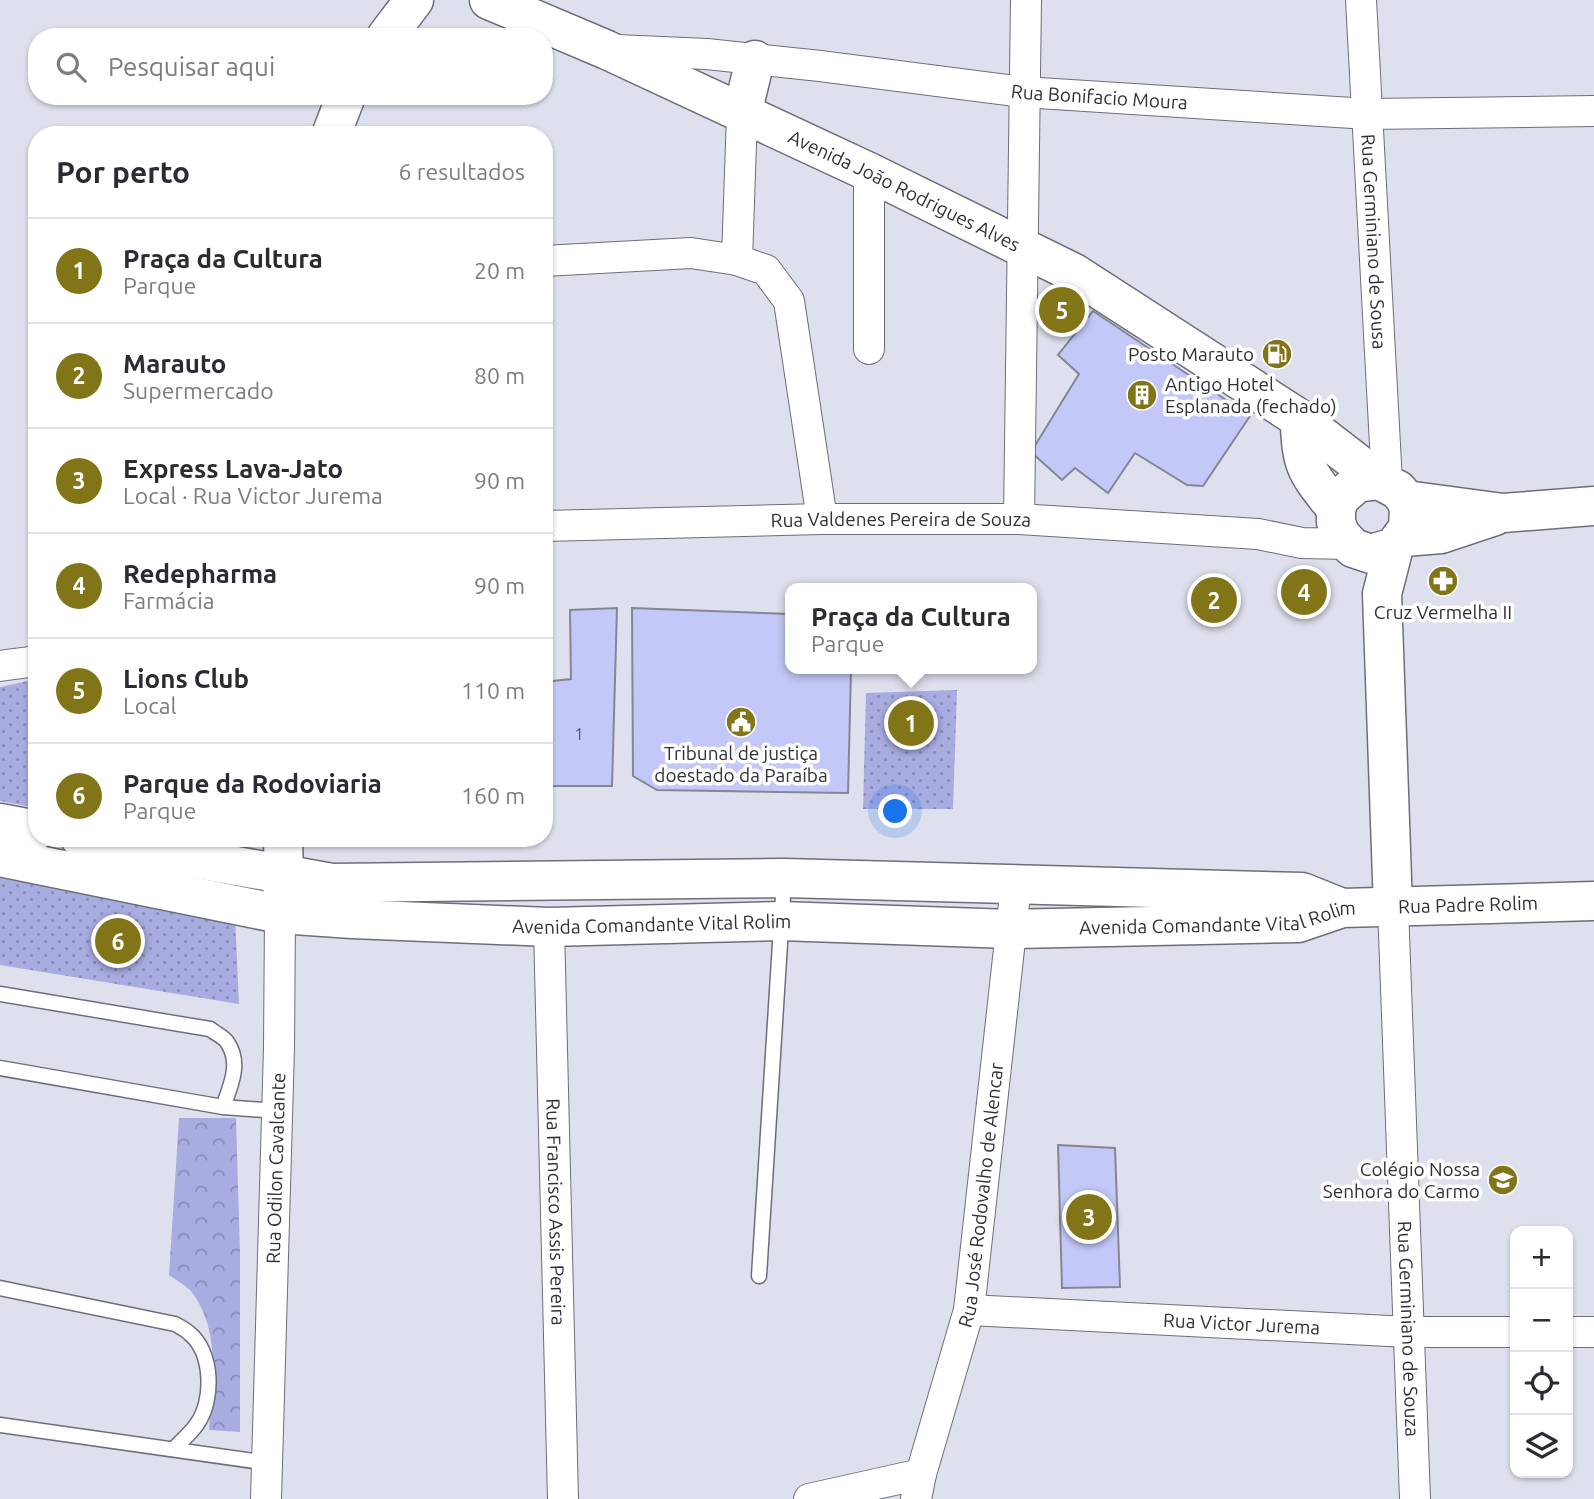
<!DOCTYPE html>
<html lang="pt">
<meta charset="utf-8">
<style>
body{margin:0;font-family:Ubuntu,sans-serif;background:#f2f2f3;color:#2b2b33}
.controls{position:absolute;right:21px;bottom:21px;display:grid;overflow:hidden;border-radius:14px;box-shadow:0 2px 5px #0004}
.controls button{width:63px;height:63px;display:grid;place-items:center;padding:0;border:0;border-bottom:2px solid #e1e1e2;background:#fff;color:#2b2b33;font:35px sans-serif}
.you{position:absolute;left:896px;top:812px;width:24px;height:24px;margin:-18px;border:5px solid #fff;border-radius:50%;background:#1a73e8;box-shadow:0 0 0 10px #1a73e833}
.badge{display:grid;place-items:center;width:46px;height:46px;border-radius:50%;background:#827518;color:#fff;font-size:23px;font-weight:700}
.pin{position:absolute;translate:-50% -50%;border:4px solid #fff;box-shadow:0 2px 7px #0006}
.popup{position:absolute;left:785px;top:583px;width:252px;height:91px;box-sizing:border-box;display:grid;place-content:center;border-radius:14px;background:#fff;filter:drop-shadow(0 2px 5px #0005);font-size:23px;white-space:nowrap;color:#7c7c81}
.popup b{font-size:26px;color:#2b2b33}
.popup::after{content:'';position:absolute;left:50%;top:100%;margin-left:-14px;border:14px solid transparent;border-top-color:#fff}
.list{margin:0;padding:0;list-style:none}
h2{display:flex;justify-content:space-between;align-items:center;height:91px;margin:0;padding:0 28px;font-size:30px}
h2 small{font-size:23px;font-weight:400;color:#7c7c81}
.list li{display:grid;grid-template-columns:46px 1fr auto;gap:21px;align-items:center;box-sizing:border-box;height:105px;padding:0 28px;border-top:2px solid #e1e1e2}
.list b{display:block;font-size:26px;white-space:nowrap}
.list p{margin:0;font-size:23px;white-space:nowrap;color:#7c7c81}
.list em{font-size:23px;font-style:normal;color:#7c7c81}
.icon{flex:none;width:38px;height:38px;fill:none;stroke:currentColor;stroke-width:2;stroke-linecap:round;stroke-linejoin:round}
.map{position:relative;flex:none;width:1594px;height:1499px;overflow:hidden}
.search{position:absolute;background:#fff;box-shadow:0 2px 5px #0004;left:28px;top:28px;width:525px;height:77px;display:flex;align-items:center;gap:18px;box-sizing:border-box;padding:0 24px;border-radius:28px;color:#7c7c81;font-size:26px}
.panel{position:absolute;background:#fff;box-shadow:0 2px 5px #0004;left:28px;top:126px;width:525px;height:721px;border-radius:28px}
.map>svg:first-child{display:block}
.forest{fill:url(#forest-crowns)}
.park{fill:url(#park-dots)}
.building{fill:#c4c8f8;stroke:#858693;stroke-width:2}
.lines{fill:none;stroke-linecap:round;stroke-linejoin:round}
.lane-casing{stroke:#6d6e7a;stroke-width:17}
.street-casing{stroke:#6d6e7a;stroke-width:32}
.secondary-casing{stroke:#6d6e7a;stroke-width:41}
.primary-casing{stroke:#6d6e7a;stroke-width:41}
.lane{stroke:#fff;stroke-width:14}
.street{stroke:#fff;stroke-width:30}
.secondary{stroke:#fff;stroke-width:38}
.primary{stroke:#fff;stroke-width:38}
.labels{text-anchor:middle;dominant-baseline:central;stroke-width:7;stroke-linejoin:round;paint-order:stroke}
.number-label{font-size:16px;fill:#555766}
.street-label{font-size:19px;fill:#303136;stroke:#fff}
.poi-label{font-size:19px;fill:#303136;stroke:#fff;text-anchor:end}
</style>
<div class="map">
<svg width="1594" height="1499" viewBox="0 0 1594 1499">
<defs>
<pattern id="forest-crowns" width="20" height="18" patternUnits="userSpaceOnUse" patternTransform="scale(1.75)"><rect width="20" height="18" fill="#a8ace1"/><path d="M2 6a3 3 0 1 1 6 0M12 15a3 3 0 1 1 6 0" fill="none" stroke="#898db7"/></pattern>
<pattern id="park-dots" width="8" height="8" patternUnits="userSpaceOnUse" patternTransform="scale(1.75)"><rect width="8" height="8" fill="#a8ace1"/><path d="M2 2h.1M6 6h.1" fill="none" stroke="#898db7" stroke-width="1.8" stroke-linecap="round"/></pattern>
</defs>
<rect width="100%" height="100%" fill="#dee0ee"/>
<path class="forest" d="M179 1118H236L240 1253V1432L209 1430C212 1383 222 1332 191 1291 185 1285 176 1280 169 1275Z"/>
<path class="park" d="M37 679V808L0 801V687Z
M957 690 953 809H863L866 693Z
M0 878 235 917 239 1004 0 965Z"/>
<path class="building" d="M1093 311 1250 416 1203 486 1187 485 1135 453 1108 493 1075 468 1062 480 1031 452 1079 374 1058 355Z
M617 608 612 786H544V682L571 679 570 610Z
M632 608 790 614V669H851L848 793 657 790 633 776Z
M1058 1145 1115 1148 1120 1287 1062 1288Z"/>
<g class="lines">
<g class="lane-casing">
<path id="lane" d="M0 994 210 1029C215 1033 224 1037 227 1042 242 1063 230 1087 223 1107
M0 1068 223 1107 277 1111
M759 1276 784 880
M0 1288 175 1324C180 1327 185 1329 189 1333 213 1352 214 1400 197 1424 191 1433 182 1440 175 1448
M0 1425 268 1463"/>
</g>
<g class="street-casing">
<g id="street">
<path id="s1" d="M1361 0 1387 482"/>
<path id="s2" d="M617 50 707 54 820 66 1023 92 1368 114 1594 111"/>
<path d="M737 260 742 114"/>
<path d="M544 261 691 253 737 260 766 270 789 301 822 519"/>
<path d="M869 349V172"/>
<path d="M1019 519 1026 0"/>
<path id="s3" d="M544 526 822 519H1019L1258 534 1302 543 1348 544"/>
<path d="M0 666 37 661"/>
<path id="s4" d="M1393 907 1415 1499"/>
<path id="s5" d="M549 927 563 1499"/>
<path id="s6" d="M969 1310 1409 1332H1515"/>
<path d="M1568 1332H1594"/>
<path id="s7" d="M266 1499 279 1048 280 914"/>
<path d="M809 1499 921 1474"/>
<path id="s8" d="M916 1499 921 1474 969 1310 1016 886"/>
</g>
</g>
<g class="secondary-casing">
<g id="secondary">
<path id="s9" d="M489 0 607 50 869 172 1074 273 1300 419 1379 480 1398 490 1406 500 1409 509 1408 528 1394 547 1371 554 1353 548 1340 534 1336 522V509L1340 498 1357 483 1379 480"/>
<path d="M742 114 755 60"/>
<path d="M1300 419C1300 467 1308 473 1336 509"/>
<path d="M1406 500 1503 513 1594 506"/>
<path d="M1404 537 1441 534 1495 516"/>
<path d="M1393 907 1382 594 1394 547"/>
</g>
</g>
<g class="primary-casing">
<g id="primary">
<path d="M386 37 414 0"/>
<path d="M331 135 346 96"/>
<path d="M0 823 37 830"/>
<path d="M80 838 332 883 784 878 1302 892 1342 908"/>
<path id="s10" d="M0 857 280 914 352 919 549 927 780 921 1010 929 1298 923 1342 908 1594 901"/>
<path d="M282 899 284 876 283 838"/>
</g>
</g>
<use href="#lane" class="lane"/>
<use href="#street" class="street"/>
<use href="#secondary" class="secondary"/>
<use href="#primary" class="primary"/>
</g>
<defs>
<g id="fuel-disc" transform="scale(1.575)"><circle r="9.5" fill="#827518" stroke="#fff"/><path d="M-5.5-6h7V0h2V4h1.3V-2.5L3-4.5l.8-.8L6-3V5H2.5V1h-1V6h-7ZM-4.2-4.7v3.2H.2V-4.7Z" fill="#fff"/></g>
<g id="building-disc" transform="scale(1.575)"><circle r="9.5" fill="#827518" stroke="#fff"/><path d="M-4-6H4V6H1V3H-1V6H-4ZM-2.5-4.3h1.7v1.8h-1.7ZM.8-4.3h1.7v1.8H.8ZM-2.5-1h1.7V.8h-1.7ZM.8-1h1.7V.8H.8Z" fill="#fff"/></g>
<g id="pharmacy-disc" transform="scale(1.575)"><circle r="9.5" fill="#827518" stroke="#fff"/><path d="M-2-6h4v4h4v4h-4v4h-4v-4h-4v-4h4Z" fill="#fff"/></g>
<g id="civic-disc" transform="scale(1.575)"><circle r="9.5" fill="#827518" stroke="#fff"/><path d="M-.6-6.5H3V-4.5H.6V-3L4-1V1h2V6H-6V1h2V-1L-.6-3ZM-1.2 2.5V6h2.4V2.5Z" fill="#fff"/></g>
<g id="school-disc" transform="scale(1.575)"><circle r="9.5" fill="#827518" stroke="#fff"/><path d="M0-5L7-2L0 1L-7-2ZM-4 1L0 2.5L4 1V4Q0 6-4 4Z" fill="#fff"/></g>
</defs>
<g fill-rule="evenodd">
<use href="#fuel-disc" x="1277" y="354"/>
<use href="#building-disc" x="1142" y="395"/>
<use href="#pharmacy-disc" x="1443" y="581"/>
<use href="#civic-disc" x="741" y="722"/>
<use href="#school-disc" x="1503" y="1180"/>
</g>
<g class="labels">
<g class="number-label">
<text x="579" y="734">1</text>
</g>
<g class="street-label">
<text stroke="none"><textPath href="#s2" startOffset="485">Rua Bonifacio Moura</textPath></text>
<text stroke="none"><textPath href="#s9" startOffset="457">Avenida João Rodrigues Alves</textPath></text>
<text stroke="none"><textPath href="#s1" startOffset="242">Rua Germiniano de Sousa</textPath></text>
<text stroke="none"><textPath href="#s3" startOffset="357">Rua Valdenes Pereira de Souza</textPath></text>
<text stroke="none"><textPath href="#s10" startOffset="1477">Rua Padre Rolim</textPath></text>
<text stroke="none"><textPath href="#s10" startOffset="1225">Avenida Comandante Vital Rolim</textPath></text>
<text stroke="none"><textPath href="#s10" startOffset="658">Avenida Comandante Vital Rolim</textPath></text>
<text stroke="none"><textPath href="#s7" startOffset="331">Rua Odilon Cavalcante</textPath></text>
<text stroke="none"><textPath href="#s8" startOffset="312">Rua José Rodovalho de Alencar</textPath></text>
<text stroke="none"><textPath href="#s5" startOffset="285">Rua Francisco Assis Pereira</textPath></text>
<text stroke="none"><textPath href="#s6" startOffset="273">Rua Victor Jurema</textPath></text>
<text stroke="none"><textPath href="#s4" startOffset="422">Rua Germiniano de Souza</textPath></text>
</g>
<g class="poi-label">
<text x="1254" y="354">Posto Marauto</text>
<text x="1165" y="384" text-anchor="start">Antigo Hotel<tspan x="1165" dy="22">Esplanada (fechado)</tspan></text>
<text x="1443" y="612" text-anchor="middle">Cruz Vermelha II</text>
<text x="741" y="753" text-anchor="middle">Tribunal de justiça<tspan x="741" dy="22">doestado da Paraíba</tspan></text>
<text x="1480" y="1169">Colégio Nossa<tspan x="1480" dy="22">Senhora do Carmo</tspan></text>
</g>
</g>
</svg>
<div class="controls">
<button>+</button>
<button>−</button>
<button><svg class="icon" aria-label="locate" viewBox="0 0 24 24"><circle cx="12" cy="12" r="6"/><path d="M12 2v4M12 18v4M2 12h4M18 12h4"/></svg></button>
<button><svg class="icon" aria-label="layers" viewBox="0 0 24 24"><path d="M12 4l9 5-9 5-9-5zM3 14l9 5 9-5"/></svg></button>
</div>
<div class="you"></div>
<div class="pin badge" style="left:911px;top:723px">1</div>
<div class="popup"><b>Praça da Cultura</b>Parque</div>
<div class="pin badge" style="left:1214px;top:600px">2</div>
<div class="pin badge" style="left:1089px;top:1217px">3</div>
<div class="pin badge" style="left:1304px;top:592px">4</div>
<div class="pin badge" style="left:1062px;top:310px">5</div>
<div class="pin badge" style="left:118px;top:941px">6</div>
<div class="search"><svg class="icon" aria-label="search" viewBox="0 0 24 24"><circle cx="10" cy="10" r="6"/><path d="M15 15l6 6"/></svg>Pesquisar aqui</div>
<section class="panel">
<h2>Por perto<small>6 resultados</small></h2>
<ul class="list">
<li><span class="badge">1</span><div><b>Praça da Cultura</b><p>Parque</p></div><em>20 m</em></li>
<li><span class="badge">2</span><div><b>Marauto</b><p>Supermercado</p></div><em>80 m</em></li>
<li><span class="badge">3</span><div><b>Express Lava-Jato</b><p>Local · Rua Victor Jurema</p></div><em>90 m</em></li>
<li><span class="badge">4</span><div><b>Redepharma</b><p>Farmácia</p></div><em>90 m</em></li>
<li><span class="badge">5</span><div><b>Lions Club</b><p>Local</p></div><em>110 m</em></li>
<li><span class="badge">6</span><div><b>Parque da Rodoviaria</b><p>Parque</p></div><em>160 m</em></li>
</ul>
</section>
</div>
